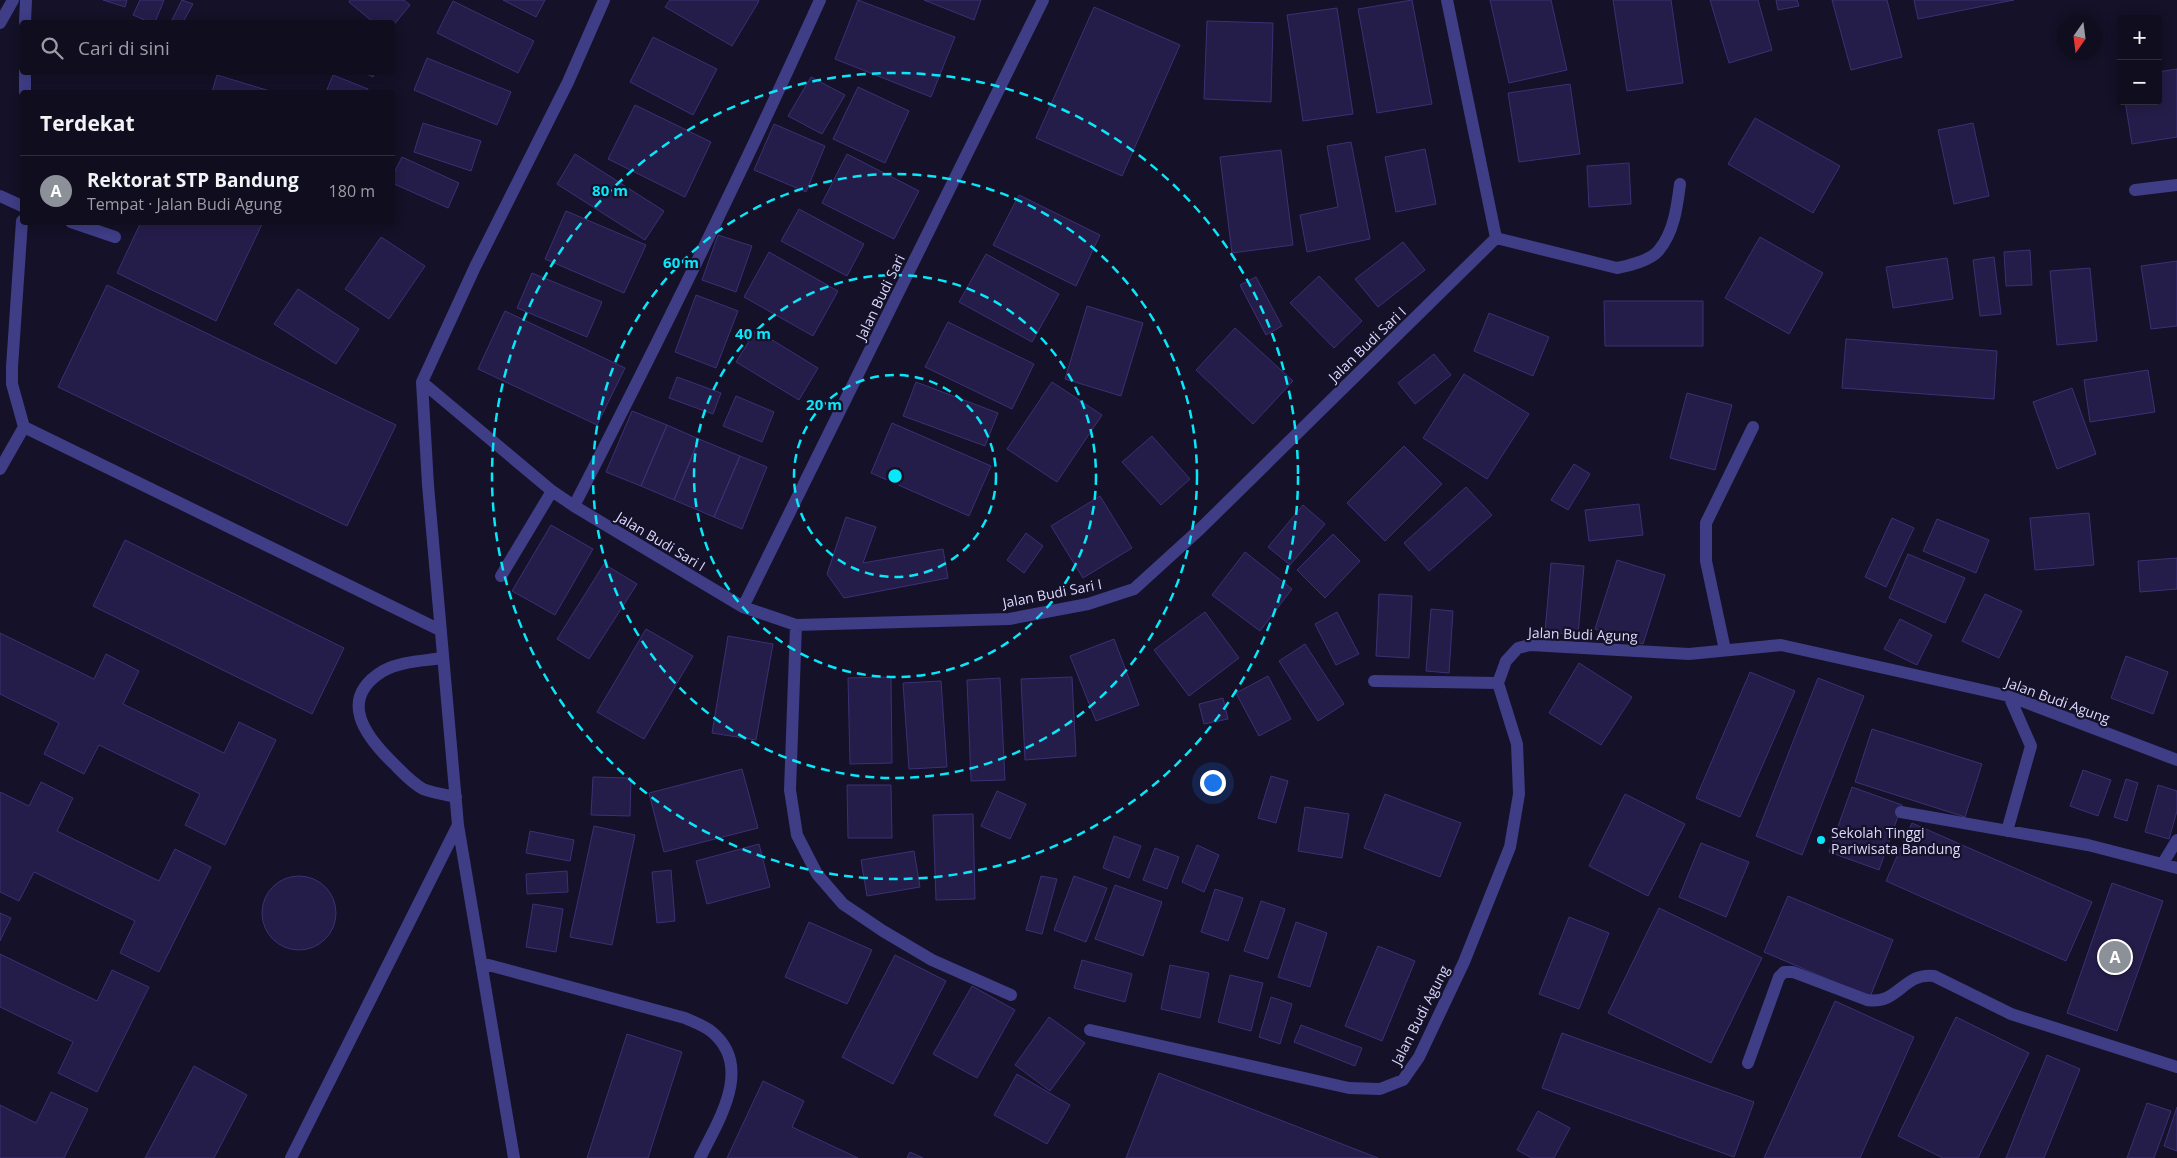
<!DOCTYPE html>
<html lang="id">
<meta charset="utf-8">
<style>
body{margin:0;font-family:"Open Sans",sans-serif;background:#181627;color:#f1f3f6}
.controls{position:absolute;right:15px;top:15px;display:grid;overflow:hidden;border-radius:5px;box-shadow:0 2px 12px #0003}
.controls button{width:45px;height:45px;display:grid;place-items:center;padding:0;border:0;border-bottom:1px solid #2f2d3c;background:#0f0d1e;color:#f1f3f6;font:25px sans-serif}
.compass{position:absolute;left:2057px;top:15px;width:45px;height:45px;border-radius:50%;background:#0f0d1e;box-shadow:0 2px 12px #0003;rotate:194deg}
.you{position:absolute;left:1212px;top:782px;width:18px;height:18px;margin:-12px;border:4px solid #fff;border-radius:50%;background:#1a73e8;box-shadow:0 0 0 8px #1a73e833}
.badge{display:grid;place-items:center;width:32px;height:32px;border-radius:50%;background:#8c9099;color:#fff;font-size:16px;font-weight:700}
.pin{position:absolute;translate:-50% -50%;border:2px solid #fff;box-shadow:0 1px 5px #0006}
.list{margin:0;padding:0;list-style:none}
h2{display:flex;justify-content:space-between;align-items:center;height:65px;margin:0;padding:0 20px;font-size:21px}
h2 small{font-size:16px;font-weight:400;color:#9b9ca4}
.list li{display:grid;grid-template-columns:32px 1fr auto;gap:15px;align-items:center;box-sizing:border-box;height:70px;padding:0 20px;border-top:1px solid #2f2d3c}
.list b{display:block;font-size:19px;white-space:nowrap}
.list p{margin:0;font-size:16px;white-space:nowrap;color:#9b9ca4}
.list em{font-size:16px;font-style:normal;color:#9b9ca4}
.icon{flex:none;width:28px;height:28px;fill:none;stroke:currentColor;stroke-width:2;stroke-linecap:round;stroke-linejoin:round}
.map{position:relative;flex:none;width:2177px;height:1158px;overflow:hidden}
.search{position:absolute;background:#0f0d1e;box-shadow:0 2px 12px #0003;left:20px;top:20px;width:375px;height:55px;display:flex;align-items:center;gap:12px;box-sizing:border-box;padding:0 18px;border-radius:5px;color:#9b9ca4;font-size:19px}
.panel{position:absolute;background:#0f0d1e;box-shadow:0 2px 12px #0003;left:20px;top:90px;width:375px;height:135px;border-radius:5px}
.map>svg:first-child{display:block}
.building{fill:#251d49;stroke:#3c3074}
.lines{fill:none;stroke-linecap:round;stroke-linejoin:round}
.minor{stroke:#3e3d86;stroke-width:12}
.ring{fill:none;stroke:#09e7fa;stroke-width:2.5;stroke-dasharray:9 6}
.poi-dot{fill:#09e7fa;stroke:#141128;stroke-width:2}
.labels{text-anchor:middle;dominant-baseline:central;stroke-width:4.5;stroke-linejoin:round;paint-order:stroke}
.street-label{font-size:14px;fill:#dcd9fe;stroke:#141128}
.poi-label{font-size:14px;fill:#dcd9fe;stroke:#141128;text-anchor:start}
.centre{fill:#09e7fa;stroke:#141128;stroke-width:2.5}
.ring-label{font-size:15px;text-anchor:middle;font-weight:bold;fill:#09e7fa;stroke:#141128;stroke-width:4.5;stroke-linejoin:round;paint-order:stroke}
</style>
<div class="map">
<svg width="2177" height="1158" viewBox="0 0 2177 1158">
<rect width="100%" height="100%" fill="#141128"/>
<path class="building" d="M103 0H127L125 7Z
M140 0H164L155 22H149L133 15Z
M182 0 193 4 183 22H171Z
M350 0H404L410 5 392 27V22H373L349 2Z
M503 0H545L536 17Z
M670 0H758L759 1 732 46 665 7Z
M858 0 955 37 931 97 835 59Z
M924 0H981L974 20Z
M1412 0 1432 104 1377 113 1358 9Z
M1490 0H1551L1567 70 1509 83Z
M1613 0H1671L1683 83 1627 91Z
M1710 0H1758L1772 50 1729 63Z
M1776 0H1797L1799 6 1778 10Z
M1832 0H1887L1902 57 1851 70Z
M1914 0H2014L1918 19Z
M453 1 534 41 518 73 437 33Z
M1094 7 1180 45 1122 176 1036 138Z
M1337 8 1353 114 1303 121 1287 15Z
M1207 21 1273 23 1271 102 1204 99Z
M653 37 717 69 693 115 630 82Z
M427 58 511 92 497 125 414 90Z
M2177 69V137L2132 144 2125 101H2158V72Z
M363 72H375L373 77Z
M217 75 273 92H212Z
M333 75 368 89 367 92H326Z
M811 77 845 95 822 134 788 116Z
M1570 84 1580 154 1519 162 1508 93Z
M858 87 909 111 885 163 833 139Z
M635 105 711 142 685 197 608 159Z
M1755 118 1840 166 1813 213 1728 164Z
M423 123 481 141 471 171 414 152Z
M1973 123 1989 196 1954 204 1938 130Z
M774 124 825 146 806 192 754 170Z
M1351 142 1370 239 1307 252 1300 215 1338 207 1327 146Z
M1425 149 1436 204 1396 212 1385 157Z
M1281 150 1293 245 1232 253 1220 157Z
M575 154 664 211 645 240 557 184Z
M847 154 919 191 894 239 822 203Z
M402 157 459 183 448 208 392 183V177Z
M1629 163 1631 204 1589 207 1587 166Z
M1019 195 1100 235 1076 286 993 245Z
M799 209 864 244 847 276 781 241Z
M566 211 646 245 624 293 545 259Z
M141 222H263L216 321 117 273Z
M718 235 752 246 736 292 702 280Z
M381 237 425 266 389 319 345 289Z
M1760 237 1823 273 1789 334 1725 298Z
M1403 242 1425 270 1378 307 1355 279Z
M2030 250 2032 285 2006 286 2004 252Z
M769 252 838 291 813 336 744 297Z
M986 254 1059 294 1032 342 959 302Z
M1994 257 2001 314 1980 316 1973 260Z
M1947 258 1953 299 1893 308 1886 267Z
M2177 261V326L2151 329 2141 266Z
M2090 268 2097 341 2057 345 2050 271Z
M532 273 602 302 587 337 517 308Z
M1319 276 1362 321 1334 348 1290 303Z
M1256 277 1282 326 1266 335 1240 285Z
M107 285 396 425 347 526 58 387Z
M298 289 359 329 336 364 274 324Z
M696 295 738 311 716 368 675 352Z
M1604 301H1703V346H1605Z
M1087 306 1143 323 1121 396 1065 379Z
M505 311 625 368 597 425 478 369Z
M1489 313 1549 337 1533 376 1474 351Z
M948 322 1034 364 1012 409 925 367Z
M1235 328 1293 381 1253 424 1196 370Z
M756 330 818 368 799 400 736 362Z
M1846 339 1997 351 1994 399 1842 388Z
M1434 354 1451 375 1415 404 1398 383Z
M2148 370 2155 412 2090 422 2084 380Z
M1464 374 1529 414 1487 479 1423 438Z
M677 377 721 393 713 414 669 398Z
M916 382 998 413 985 446 903 416Z
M1052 382 1102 415 1057 482 1007 449Z
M2072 388 2096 454 2057 469 2033 402Z
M1687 393 1732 405 1715 470 1670 458Z
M736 396 774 412 762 442 723 426Z
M632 411 667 425 641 486 606 472Z
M892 423 991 466 969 516 871 473Z
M667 425 699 439 674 500 641 486Z
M1152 436 1190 479 1161 505 1122 462Z
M699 439 740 456 714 517 674 500Z
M1404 446 1442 484 1385 541 1347 503Z
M740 456 767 467 742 529 714 517Z
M1574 464 1590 474 1568 510 1551 500Z
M1466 487 1492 515 1429 571 1404 543Z
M1100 496 1132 548 1083 578 1051 526Z
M1639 504 1643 535 1589 541 1585 510Z
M1303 505 1325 524 1290 565 1268 547Z
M2089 513 2094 565 2035 570 2030 518Z
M846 517 876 527 863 563 943 549 948 578 844 598 827 574Z
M1892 518 1914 528 1886 587 1865 577Z
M1937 519 1989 540 1976 573 1923 551Z
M551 525 593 549 555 615 512 591Z
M1026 533 1043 546 1024 573 1007 560Z
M1333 534 1360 561 1325 598 1297 570Z
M125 540 344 648 312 714 93 606Z
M1245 552 1292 589 1260 631 1212 595Z
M1908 554 1965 578 1945 623 1889 598Z
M2177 558V589L2140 592 2138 561Z
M1617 560 1665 575 1643 644 1595 629Z
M1551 563 1584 566 1578 635 1545 632Z
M604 564 637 584 589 659 557 639Z
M1379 594 1412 596 1409 658 1376 656Z
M1985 594 2022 611 1999 658 1962 641Z
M1431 609 1453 611 1449 673 1426 671Z
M1205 612 1239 658 1189 696 1154 650Z
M1337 612 1359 654 1336 665 1315 624Z
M1900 619 1932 635 1917 665 1884 649Z
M646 629 693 656 644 739 597 712Z
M0 633 94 679 106 654 139 671 123 704 224 753 239 722 276 740 225 845 185 825 200 794 99 745 84 774 44 754 59 723 0 694Z
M728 636 773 644 756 740 712 733Z
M1114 639 1139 705 1096 721 1070 656Z
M1305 644 1344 704 1318 721 1279 661Z
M2126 656 2168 672 2153 714 2111 698Z
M1579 663 1632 697 1601 745 1549 713Z
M1750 672 1795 691 1740 817 1696 798Z
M1268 676 1291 719 1259 736 1236 693Z
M891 677 892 763 850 764 848 678Z
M1072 677 1076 756 1025 760 1021 679Z
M1000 678 1005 780 971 781 967 680Z
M1818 678 1864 696 1802 855 1756 836Z
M941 681 947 767 909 769 903 683Z
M1223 698 1228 719 1204 724 1199 704Z
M1872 729 1982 764 1965 817 1855 782Z
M742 769 758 828 664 852 649 793Z
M2083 770 2111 780 2098 816 2070 806Z
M1271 776 1288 781 1276 823 1258 818Z
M593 777 631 778 630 816 591 815Z
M2126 779 2138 783 2127 821 2114 817Z
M41 782 73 798 57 831 159 881 175 849 211 867 159 972 120 953 135 921 34 872 19 901 0 892V792L29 806Z
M847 785H891L892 838H848Z
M2158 785 2177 791V811L2169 839 2145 832Z
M1852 787 1902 805 1879 870 1829 852Z
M997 791 1026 804 1010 839 981 826Z
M1385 794 1461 823 1440 877 1364 848Z
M1625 794 1685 824 1648 896 1589 866Z
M1305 807 1349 814 1342 858 1298 851Z
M973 814 975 899 936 900 933 815Z
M1912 823 2092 902 2066 961 1886 881Z
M594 826 635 835 612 945 570 937Z
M530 831 574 840 570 861 526 853Z
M1114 836 1141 846 1129 878 1103 868Z
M1701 843 1749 862 1726 917 1679 897Z
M759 844 770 887 707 904 696 861Z
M1197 845 1219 855 1204 892 1182 882Z
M1155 848 1179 857 1167 889 1143 880Z
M914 851 920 887 867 896 861 860Z
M671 870 675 921 657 923 652 872Z
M567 871 568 892 527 894 526 874Z
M1041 876 1057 879 1042 934 1026 930Z
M1074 876 1107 888 1086 942 1054 930Z
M262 913a37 37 0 1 1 74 0a37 37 0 1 1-74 0Z
M2112 883 2163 901 2117 1031 2067 1013Z
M1115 885 1162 902 1143 956 1095 939Z
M1215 889 1243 898 1228 941 1201 932Z
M1788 896 1893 940 1870 997 1764 952Z
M1261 901 1285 909 1268 959 1244 951Z
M533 904 563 909 556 952 526 947Z
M1659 908 1762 958 1711 1063 1608 1013Z
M0 913 11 918 0 941Z
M1569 917 1609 933 1579 1009 1539 994Z
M809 922 872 950 847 1004 785 977Z
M1296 922 1327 933 1310 987 1278 977Z
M1378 946 1415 961 1382 1041 1345 1026Z
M0 954 97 1001 112 970 149 987 97 1092 58 1073 73 1042 0 1007Z
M895 955 946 981 893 1084 842 1057Z
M1082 960 1132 974 1125 1002 1074 988Z
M1170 965 1209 973 1200 1018 1161 1009Z
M1230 975 1263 983 1251 1031 1218 1022Z
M972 986 1015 1010 977 1078 933 1054Z
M1271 997 1292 1004 1280 1044 1259 1037Z
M1835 1001 1914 1037 1860 1158H1764Z
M1049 1017 1085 1043 1050 1091 1015 1065Z
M1956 1017 2029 1053 1978 1158H1943L1898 1136Z
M1301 1025 1362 1048 1355 1066 1294 1042Z
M1562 1033 1754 1102 1734 1157 1542 1088Z
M627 1034 682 1052 648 1158H587Z
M2047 1055 2080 1069 2044 1158H2006Z
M194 1066 247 1095 214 1158H145Z
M1159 1073 1378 1158H1126Z
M1017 1074 1070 1105 1047 1144 994 1115Z
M763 1081 804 1101 792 1127 858 1158H727Z
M51 1092 88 1109 64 1158H0V1105L36 1123Z
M2147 1103 2171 1111 2154 1158H2127Z
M2177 1107V1151L2164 1146Z
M1538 1111 1570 1128 1554 1158H1532L1517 1150Z
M910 1152 923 1158H907Z"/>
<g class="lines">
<path class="minor" d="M25 22 26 0
M0 23 13 0
M25 92V72
M2135 190 2177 185
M0 196 22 206
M22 221 12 367V384L24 427 440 630
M71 222 115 237
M1496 238 1617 268C1628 266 1652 260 1659 250 1674 232 1677 207 1680 184
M422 382 552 491 574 506 743 607 796 625 1009 619 1088 604 1134 589 1200 529 1496 238 1447 0
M0 469 24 427
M574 506C660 339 743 171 820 0
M501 576 552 491
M743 607 1043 0
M796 625 790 790 797 835 817 874 843 904 883 931 932 960 1011 995
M1725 650 1706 561V523L1753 427
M443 658C424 661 400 661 383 671 337 699 365 736 394 764 402 772 412 783 423 789 433 793 446 795 456 797
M1374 681 1498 683
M1901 812 2088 845 2177 868
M2007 831 2031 746 2009 696
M2163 863 2177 840
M481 963 685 1018C694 1022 705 1026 712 1032 754 1067 718 1121 700 1158
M1090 1030 1349 1088 1380 1089 1403 1080 1419 1057 1464 962 1510 847 1519 794 1517 744 1498 683 1506 661 1518 648 1530 645 1689 654 1781 645 2009 696 2177 760
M1748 1063 1779 977 1784 972H1793L1867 1000C1899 1005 1903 972 1934 976L2011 1014 2177 1067
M291 1158 458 825
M514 1158 458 825 428 485 422 382 475 267 568 82 604 0"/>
</g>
<g class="ring">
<circle cx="895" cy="476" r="101"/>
<circle cx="895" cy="476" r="201"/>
<circle cx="895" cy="476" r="302"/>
<circle cx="895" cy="476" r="403"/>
</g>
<circle class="poi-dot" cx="1821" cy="840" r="5"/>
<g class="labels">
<g class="street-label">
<text transform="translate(880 297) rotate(-64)">Jalan Budi Sari</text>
<text transform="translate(1367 344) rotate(-44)">Jalan Budi Sari I</text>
<text transform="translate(661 541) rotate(31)">Jalan Budi Sari I</text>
<text transform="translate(1052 593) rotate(-11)">Jalan Budi Sari I</text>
<text transform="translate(1583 634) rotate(2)">Jalan Budi Agung</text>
<text transform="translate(2058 700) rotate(20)">Jalan Budi Agung</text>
<text transform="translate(1420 1015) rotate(-63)">Jalan Budi Agung</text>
</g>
<g class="poi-label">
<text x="1831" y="832">Sekolah Tinggi<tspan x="1831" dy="16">Pariwisata Bandung</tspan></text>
</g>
</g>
<circle cx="895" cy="476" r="8" class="centre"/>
<g class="ring-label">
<text x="610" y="196">80 m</text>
<text x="681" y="268">60 m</text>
<text x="753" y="339">40 m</text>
<text x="824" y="410">20 m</text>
</g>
</svg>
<div class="controls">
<button>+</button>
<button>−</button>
</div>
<svg class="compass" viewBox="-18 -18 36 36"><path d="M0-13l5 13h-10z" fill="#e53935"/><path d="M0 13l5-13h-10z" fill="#9b9ca4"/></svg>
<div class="you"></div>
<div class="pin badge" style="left:2115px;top:957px">A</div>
<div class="search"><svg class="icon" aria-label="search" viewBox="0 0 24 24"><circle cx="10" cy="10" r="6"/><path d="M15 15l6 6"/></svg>Cari di sini</div>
<section class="panel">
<h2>Terdekat<small></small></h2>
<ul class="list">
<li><span class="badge">A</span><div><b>Rektorat STP Bandung</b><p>Tempat · Jalan Budi Agung</p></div><em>180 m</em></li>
</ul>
</section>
</div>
